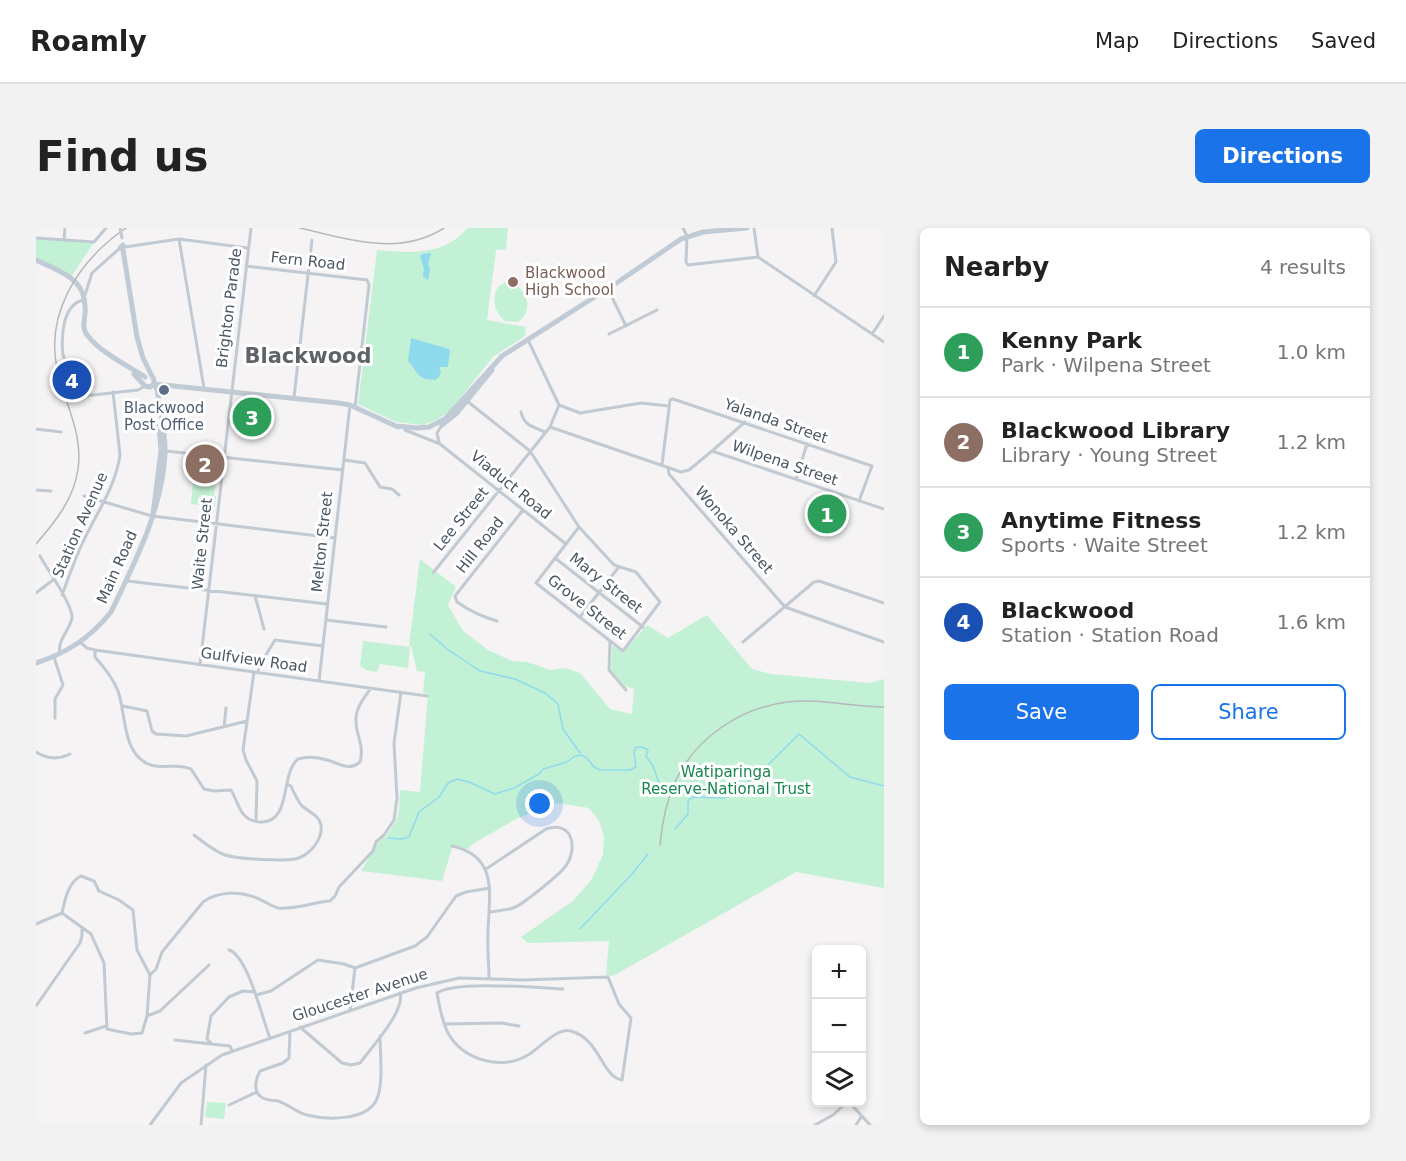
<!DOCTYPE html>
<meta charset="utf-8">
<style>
body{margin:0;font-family:"DejaVu Sans",sans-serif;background:#f2f2f2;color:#222}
.controls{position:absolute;right:18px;bottom:18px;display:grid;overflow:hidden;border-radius:9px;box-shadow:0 3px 9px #0003}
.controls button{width:54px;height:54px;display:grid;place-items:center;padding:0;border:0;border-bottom:2px solid #e0e0e0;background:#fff;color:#222;font:30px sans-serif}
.you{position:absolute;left:504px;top:576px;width:21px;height:21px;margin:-15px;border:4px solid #fff;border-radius:50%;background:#1a73e8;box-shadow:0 0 0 9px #1a73e833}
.badge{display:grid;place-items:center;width:39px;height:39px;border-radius:50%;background:#1a73e8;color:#fff;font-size:20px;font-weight:700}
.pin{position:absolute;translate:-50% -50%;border:3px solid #fff;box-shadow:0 2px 6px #0006}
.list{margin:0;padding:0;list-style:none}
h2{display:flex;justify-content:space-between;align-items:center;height:78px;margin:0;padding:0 24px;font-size:26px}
h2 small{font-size:20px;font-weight:400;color:#767676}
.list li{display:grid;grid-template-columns:39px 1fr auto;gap:18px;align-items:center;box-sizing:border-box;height:90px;padding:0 24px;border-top:2px solid #e0e0e0}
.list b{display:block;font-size:22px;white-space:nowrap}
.list p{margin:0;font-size:20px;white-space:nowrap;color:#767676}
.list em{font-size:20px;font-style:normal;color:#767676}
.actions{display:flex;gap:12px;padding:18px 24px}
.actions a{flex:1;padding:14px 0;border:2px solid #1a73e8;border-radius:9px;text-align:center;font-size:21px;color:#1a73e8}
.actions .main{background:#1a73e8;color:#fff}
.icon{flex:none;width:33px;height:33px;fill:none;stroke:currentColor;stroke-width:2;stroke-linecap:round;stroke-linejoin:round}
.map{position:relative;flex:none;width:848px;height:897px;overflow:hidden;border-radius:9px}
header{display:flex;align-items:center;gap:36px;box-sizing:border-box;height:84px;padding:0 30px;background:#fff;border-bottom:2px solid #e0e0e0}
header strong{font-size:28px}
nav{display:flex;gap:33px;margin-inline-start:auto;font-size:21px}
.intro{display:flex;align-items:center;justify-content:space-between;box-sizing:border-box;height:144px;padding:0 36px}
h1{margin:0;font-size:42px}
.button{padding:15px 27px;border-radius:9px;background:#1a73e8;color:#fff;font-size:21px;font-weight:700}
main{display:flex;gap:36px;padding:0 36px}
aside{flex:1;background:#fff;border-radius:9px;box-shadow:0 3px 9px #0003}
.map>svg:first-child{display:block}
.green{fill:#c3f1d5}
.water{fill:#90daee}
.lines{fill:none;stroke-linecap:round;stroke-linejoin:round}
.stream{stroke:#90daee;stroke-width:1.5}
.street{stroke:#c1cad2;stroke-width:3}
.secondary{stroke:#c1cbd6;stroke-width:5}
.rail{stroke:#b5b8bd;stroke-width:1.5}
.street-bridge{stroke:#c1cad2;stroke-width:3}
.education-dot{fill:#8d6e63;stroke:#fff;stroke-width:2}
.service-dot{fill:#5c6f8a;stroke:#fff;stroke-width:2}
.labels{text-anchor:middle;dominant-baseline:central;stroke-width:6;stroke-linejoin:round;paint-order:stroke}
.street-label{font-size:15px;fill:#4a5661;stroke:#fff}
.education-label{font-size:15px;fill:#785e54;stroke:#fff;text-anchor:start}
.service-label{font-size:15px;fill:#4e5e75;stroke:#fff}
.park-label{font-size:15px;fill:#17864f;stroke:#fff}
.district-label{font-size:21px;font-weight:bold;fill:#5f6368;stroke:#fff}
</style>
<header>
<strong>Roamly</strong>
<nav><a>Map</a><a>Directions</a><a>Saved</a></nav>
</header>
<div class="intro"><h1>Find us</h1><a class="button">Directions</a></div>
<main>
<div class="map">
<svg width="848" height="897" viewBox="0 0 848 897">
<rect width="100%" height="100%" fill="#f5f3f3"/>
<path class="green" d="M431 0H472L470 21 460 22 451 92 490 99 489 108 457 129 413 184 400 192 387 197 360 194 322 176 341 22C372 25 410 28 431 0Z
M0 10 58 14 35 49 0 32Z
M470 54C491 57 499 82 482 94L469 93C456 83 453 61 470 54Z
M170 230 184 232 182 235 178 267 180 268 179 279 155 276 158 244 169 245Z
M789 265 806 270 793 310 777 302Z
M384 331 420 359 412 377 427 403 452 422 476 433 491 434 515 442 529 440 544 445 574 481 596 486 598 461 589 458 575 442 576 417 587 425 611 397 632 410 671 387 716 441 735 446 834 455 848 451V660L760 644 577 748 570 747 573 713 492 715 485 709 537 673 556 651 567 626 568 609 563 593 553 580 522 575 482 590 435 617 433 621 417 617 406 653 325 643 341 616 351 607 360 593 363 582 364 562 384 564 392 466 387 465 389 444 381 443 375 418 373 417Z
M327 413 374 419 372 440 344 436 341 444 330 442 324 438Z
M171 874 190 875 188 891 169 889Z"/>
<path class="water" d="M395 25 392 36 394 41 392 53 387 48 388 41 384 28 386 26Z
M375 110 413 121 414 123 412 139H403L405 143 403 149 399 152C396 151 392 152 389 151 380 148 378 138 372 133Z"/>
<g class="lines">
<path class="stream" d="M394 406 411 421 444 443 479 451 509 465 522 476 527 501 544 525
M639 601 652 586V573L657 569 689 570 724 545 763 506 814 549 848 558
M352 610 365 611 373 609 383 584 403 569 412 555 421 551 433 554 459 566 478 560 503 546 507 541 531 534 539 528 545 527 551 530 558 539 564 542H594L600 539 598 524 600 519H606L612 522 610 528 617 538 624 558
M544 701 596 646 612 626"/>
<path class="street" d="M647 0 651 8 650 34 652 37 722 29
M718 0 722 29
M0 10 58 14 70 0
M143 11 168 160
M28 12 29 0
M89 19 143 11 212 20
M722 29 848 114
M210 38 331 52 333 57 319 179
M572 61 590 98
M49 67 56 45 84 20
M778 68 800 34 796 0
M47 72C26 77 25 110 27 127 29 134 33 139 36 144 41 151 42 160 46 167L48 168 102 162 109 158
M573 106 621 82
M836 106 848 88
M492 112 523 177 544 185 605 175 633 178
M258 169 276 12
M431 173 494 223 543 299 578 337 600 344 624 374 587 423 500 355 543 299
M485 184C488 198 498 199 509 204
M514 199 523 177
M0 201 25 204
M369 202 404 216 530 316
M403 214 401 205 406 197
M130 223 307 242
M676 223 709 194
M308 232 329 235 344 259 356 261 363 267
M766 232 771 216
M626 237 634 172 637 171 836 238 823 273
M632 239 633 246 749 379 848 414
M760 251 765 235
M0 262 15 263
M48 268 116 288 299 310
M4 328C11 341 37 377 36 390 34 402 21 412 24 425
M519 330 607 399
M397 345 514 199 645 244 653 242 676 223 848 281
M91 353 291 376
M0 365 17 352
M26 367C32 351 38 334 45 318 59 287 79 261 84 227L77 164
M219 368 228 401
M544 389 582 340
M290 392 350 399
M461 393C446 389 434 383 421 374L419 368 487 282
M574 414 573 442 590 462
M707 414 778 354 783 353 848 375
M45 415 51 420 59 422 391 468
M59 422V429C68 439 77 450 82 463 90 485 86 522 110 535 125 543 140 534 155 541L168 561 178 563 195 562C200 570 202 580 208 587 212 591 219 594 225 594 256 595 244 545 262 531 272 528 281 529 291 532 304 535 312 544 324 534 329 516 319 507 320 491 320 479 329 469 335 460
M18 429 27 457 19 471V490
M164 437 215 0
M218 444 207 522 210 532 221 553 220 593
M222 445 223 438 239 412 287 418
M283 453 314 177
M87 478 111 483 116 503 120 506 150 508 211 493
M188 499 190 480
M0 524C11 531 22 532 34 526
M158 607C167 614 178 623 189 627 202 631 251 634 263 630 275 625 287 611 285 597 283 587 273 584 266 578 261 572 258 565 255 558L251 556
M416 618C463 628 453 667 452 704 451 720 453 735 453 751
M450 641 510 601C538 592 542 622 529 639 523 647 485 678 477 680 470 682 461 683 454 684
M0 696 26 685C29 672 32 654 45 648L58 653 63 663 83 672 97 682 101 722 114 747 111 788 106 805 95 806 71 801 68 735 55 706 26 685
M193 722C212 728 226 790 234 810
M319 740 379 718 391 709 420 668 430 664 454 660
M114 747 120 741 126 724 167 674C182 663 204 663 221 670 228 673 235 678 242 680 256 682 279 674 294 673L299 668 303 659 337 623 340 614 348 607 358 592 361 570 358 515 365 464
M220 767 235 763 282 732 308 736 319 740 314 782
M0 778 44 715 46 708V699
M111 788 124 783 173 737
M409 796 465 795 483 798
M264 799 306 835 315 837 324 835C335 820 370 782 364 765
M254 803 253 830 247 835 224 843C220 850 217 862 224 868 229 873 236 872 242 873 252 876 261 885 271 887 290 892 329 893 340 873 348 858 344 825 344 808
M49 805 70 798
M139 812 194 818 196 823
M175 815 171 811 175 788 193 769 207 763 219 764
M813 874 834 897
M193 877 221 864
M114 897 145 855 186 827 380 760 423 750 487 752 572 749 583 776 595 790 586 852C566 849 564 811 535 803 521 799 504 820 492 827 465 843 427 832 412 805 406 793 403 777 401 765 419 752 502 760 527 761
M165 897 170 837
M779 897 797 887 811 874
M820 897 825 889"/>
<path class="secondary" d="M87 17 84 20 87 22 101 109 107 130 118 152V156L114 159
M0 32C26 45 52 50 49 86 48 94 46 102 52 108 64 124 92 138 109 149
M98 146 109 158 114 159
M118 156 302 175 314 177 362 199
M406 197 421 185 456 142
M360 198 381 200 393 199 409 191 466 128 582 54 645 11 667 4 711 0
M117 286 125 223 123 198
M0 435C31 425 54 410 75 384 99 334 126 282 129 226 130 205 124 182 121 161L118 156"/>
<path class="rail" d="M264 0C312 11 363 29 408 0
M0 316C19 294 38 271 42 241 47 208 31 179 23 148 6 88 42 33 90 0
M624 617C626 595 630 574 639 554 659 510 704 480 751 474 783 470 816 479 848 479"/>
<path class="street-bridge" d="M84 0 86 10"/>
</g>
<circle class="education-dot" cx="477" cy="54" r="6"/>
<circle class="service-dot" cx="128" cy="162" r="6"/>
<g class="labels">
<g class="street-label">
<text transform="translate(272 33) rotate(6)">Fern Road</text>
<text transform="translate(193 80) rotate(-83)">Brighton Parade</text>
<text transform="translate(740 193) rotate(19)">Yalanda Street</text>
<text transform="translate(749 235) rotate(19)">Wilpena Street</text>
<text transform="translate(475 257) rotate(39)">Viaduct Road</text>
<text transform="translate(425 291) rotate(-51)">Lee Street</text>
<text transform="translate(44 297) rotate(-66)">Station Avenue</text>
<text transform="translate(698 302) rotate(49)">Wonoka Street</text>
<text transform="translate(286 314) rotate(-84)">Melton Street</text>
<text transform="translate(166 316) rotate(-84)">Waite Street</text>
<text transform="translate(444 317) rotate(-52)">Hill Road</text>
<text transform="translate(81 339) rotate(-66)">Main Road</text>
<text transform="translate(570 355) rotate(38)">Mary Street</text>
<text transform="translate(551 379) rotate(38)">Grove Street</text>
<text transform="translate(218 432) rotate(8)">Gulfview Road</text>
<text transform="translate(324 767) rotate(-18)">Gloucester Avenue</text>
</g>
<g class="education-label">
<text x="489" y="45">Blackwood<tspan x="489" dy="17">High School</tspan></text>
</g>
<g class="service-label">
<text x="128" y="180">Blackwood<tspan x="128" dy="17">Post Office</tspan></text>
</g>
<g class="park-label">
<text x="690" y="544">Watiparinga<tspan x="690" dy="17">Reserve-National Trust</tspan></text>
</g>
<g class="district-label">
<text x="272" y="128">Blackwood</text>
</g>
</g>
</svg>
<div class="controls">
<button>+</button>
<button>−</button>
<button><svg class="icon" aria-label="layers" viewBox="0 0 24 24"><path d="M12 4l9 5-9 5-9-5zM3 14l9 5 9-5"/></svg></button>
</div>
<div class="you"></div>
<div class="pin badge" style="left:791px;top:286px;background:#2e9e5b">1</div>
<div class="pin badge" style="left:169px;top:236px;background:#8d6e63">2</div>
<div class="pin badge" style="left:216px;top:189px;background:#2e9e5b">3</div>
<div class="pin badge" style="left:36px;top:152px;background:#1a4fb4">4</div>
</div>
<aside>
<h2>Nearby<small>4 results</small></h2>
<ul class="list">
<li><span class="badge" style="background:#2e9e5b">1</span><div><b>Kenny Park</b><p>Park · Wilpena Street</p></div><em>1.0 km</em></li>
<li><span class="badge" style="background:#8d6e63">2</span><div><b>Blackwood Library</b><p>Library · Young Street</p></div><em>1.2 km</em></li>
<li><span class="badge" style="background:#2e9e5b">3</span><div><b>Anytime Fitness</b><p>Sports · Waite Street</p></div><em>1.2 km</em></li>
<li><span class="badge" style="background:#1a4fb4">4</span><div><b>Blackwood</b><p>Station · Station Road</p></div><em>1.6 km</em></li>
</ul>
<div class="actions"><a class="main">Save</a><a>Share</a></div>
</aside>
</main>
